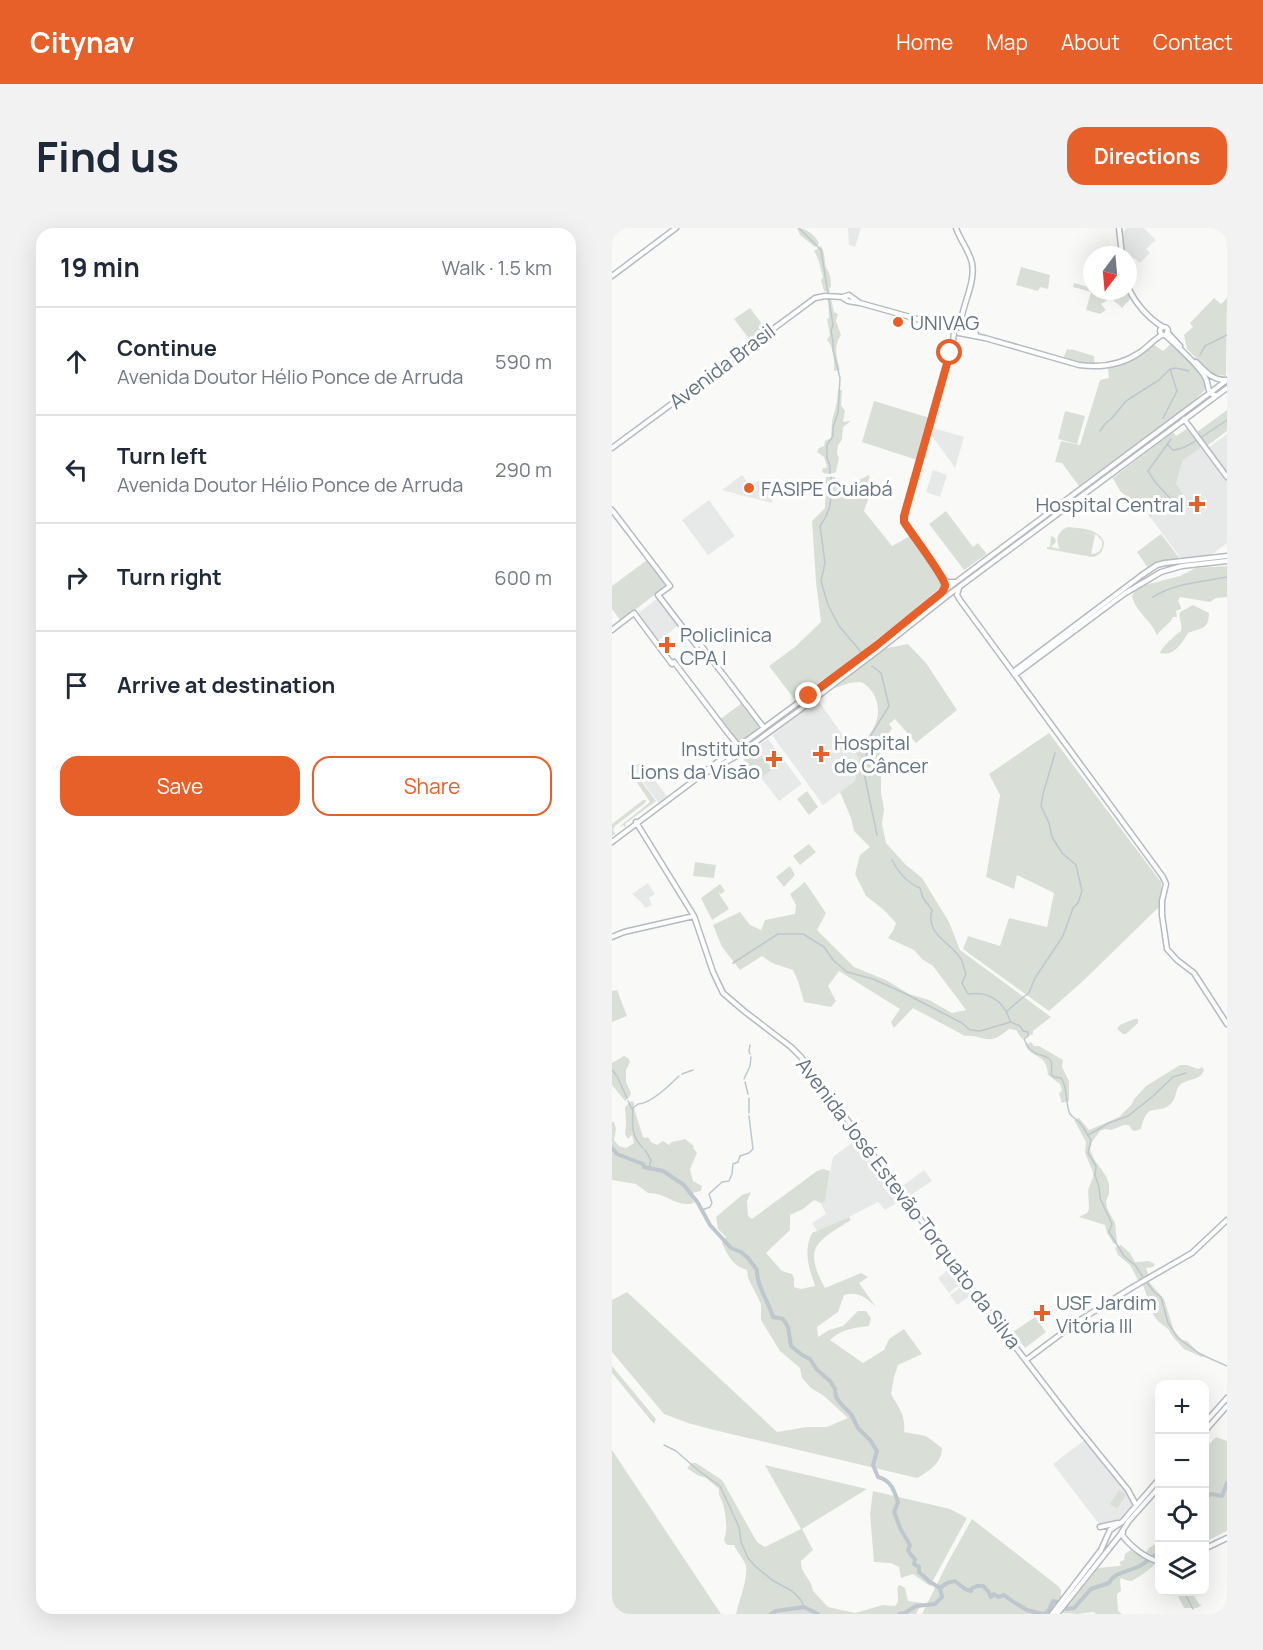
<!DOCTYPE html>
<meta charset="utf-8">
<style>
body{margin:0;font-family:Manrope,sans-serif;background:#f2f2f3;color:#1f2937}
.controls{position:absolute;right:18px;bottom:18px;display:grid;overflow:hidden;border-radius:12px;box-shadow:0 6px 24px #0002}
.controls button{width:54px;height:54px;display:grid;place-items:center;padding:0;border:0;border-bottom:2px solid #e0e1e3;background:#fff;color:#1f2937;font:30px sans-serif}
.compass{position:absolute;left:471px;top:18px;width:54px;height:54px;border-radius:50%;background:#fff;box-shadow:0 6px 24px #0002;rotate:196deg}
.stop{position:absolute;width:18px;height:18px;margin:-14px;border:4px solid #e7602a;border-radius:50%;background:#fff}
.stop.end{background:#e7602a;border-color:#fff;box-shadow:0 2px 6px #0008}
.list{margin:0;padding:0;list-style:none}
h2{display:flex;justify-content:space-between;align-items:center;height:78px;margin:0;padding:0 24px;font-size:26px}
h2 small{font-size:20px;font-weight:400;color:#747a83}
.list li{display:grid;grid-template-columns:39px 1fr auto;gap:18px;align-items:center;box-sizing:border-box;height:108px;padding:0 24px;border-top:2px solid #e0e1e3}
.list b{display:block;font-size:22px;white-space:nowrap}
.list p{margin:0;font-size:20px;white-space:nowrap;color:#747a83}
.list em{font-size:20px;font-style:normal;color:#747a83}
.actions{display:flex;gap:12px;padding:18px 24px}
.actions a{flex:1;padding:14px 0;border:2px solid #e7602a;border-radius:18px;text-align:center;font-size:21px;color:#e7602a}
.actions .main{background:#e7602a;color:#fff}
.icon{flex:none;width:33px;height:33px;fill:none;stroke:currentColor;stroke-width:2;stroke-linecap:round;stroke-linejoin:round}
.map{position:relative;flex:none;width:615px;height:1386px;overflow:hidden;border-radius:18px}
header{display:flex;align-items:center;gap:36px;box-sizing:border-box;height:84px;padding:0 30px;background:#e7602a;color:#fff}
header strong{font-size:28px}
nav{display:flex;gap:33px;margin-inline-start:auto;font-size:21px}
.intro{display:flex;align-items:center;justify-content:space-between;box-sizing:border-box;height:144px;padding:0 36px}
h1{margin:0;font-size:42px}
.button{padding:15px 27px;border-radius:18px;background:#e7602a;color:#fff;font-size:21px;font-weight:700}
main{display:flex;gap:36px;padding:0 36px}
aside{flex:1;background:#fff;border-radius:18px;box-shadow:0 6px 24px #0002}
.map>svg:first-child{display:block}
.built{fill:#e7e9e8}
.green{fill:#d9dfd6;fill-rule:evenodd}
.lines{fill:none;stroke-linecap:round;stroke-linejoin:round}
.stream{stroke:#bdc7cd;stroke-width:1.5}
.river{stroke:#bdc7cd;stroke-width:4}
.secondary-casing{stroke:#b5bbc0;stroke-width:7}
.secondary{stroke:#fff;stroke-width:4}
.route{stroke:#e7602a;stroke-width:8}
.poi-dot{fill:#e7602a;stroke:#fff;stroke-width:2}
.labels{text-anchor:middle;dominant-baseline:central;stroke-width:6;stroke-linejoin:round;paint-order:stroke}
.poi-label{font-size:20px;fill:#647483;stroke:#fff;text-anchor:start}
.street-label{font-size:20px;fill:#647483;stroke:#fff}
</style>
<header>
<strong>Citynav</strong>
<nav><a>Home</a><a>Map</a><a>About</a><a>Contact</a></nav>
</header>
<div class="intro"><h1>Find us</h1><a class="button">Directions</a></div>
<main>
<aside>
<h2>19 min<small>Walk · 1.5 km</small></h2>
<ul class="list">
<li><svg class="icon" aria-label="ahead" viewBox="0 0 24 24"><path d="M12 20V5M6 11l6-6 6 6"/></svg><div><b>Continue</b><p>Avenida Doutor Hélio Ponce de Arruda</p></div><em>590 m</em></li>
<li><svg class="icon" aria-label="left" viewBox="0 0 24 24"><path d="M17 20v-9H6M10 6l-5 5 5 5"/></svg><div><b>Turn left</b><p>Avenida Doutor Hélio Ponce de Arruda</p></div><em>290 m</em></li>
<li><svg class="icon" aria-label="right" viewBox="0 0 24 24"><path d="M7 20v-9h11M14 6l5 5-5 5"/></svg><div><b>Turn right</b></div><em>600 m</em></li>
<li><svg class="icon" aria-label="arrive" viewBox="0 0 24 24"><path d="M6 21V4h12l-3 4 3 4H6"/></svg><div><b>Arrive at destination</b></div></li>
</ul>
<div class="actions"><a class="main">Save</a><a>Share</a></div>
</aside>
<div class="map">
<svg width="615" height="1386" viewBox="0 0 615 1386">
<rect width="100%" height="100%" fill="#f9faf7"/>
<path class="built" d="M236 0H249L243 19 237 17Z
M515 0H532L544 12 534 21 538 25 528 35 522 30 516 35V27H512L511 4Z
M321 200 352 209 343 240 319 206Z
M615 206V247L596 220Z
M590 219 615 253V315L599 327 570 332 538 289 547 283 558 285 569 279 571 275 564 256 571 232Z
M321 242 335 247 328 269 314 264Z
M130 247 137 256 150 252 152 253V256L160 257V275L110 262Z
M97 272 123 308 96 327 70 292Z
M46 370 67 397 46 413 25 386Z
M206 472 247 530 243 553 211 577 160 507Z
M156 511 190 556 167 573 149 550 160 542 144 520Z
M29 534 55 568 47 575 20 540Z
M36 655 43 666 37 670 40 677 33 680 30 675 20 666Z
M248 909 291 971 273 982 266 974 237 989 205 1003 200 995 214 986 209 975 213 972 221 929Z
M312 942 320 953 296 969 289 959Z
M341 1038 352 1053 337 1065 326 1050Z
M354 1055 361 1066 345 1077 338 1067Z
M474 1211 520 1270 521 1276 507 1293 487 1296 441 1236Z"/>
<path class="green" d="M185 0C194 0 204 7 207 16L203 19 188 7Z
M209 18C213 25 212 31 214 39 218 47 219 49 219 59L217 60 218 64 212 63 209 52 211 49C208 40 207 30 202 23Z
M409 39 438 47 436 61 428 59 426 63 404 57Z
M462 55 480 60V63H516L519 70 510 80 499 70 489 76 494 82 488 86 474 82 479 64 461 59Z
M216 70 219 71 222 84 226 86 224 93 229 107C221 118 225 130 228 142L222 143C223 134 221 117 215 112L218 107 215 91 217 90Z
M602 70 609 76 615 70 614 148 602 146 595 141 575 121 572 107 581 99 578 95Z
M138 80 154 101 138 112 122 91Z
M560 115 593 152V162L577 178 467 258 450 235 443 234 449 213 468 217 488 152 497 150 496 140 517 133 541 116 551 123Z
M455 121 459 122V121L482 128 483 138 451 131Z
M226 162H230L229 177 233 183 231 194 239 193 231 199 230 212 226 217 225 225 227 230 224 244C220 246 214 247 210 244L211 240H214L215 238 212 229 205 224 207 220 212 218 213 213 219 210 220 193 225 174Z
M598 166 600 169 476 261 475 259Z
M262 173 318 190 305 232 250 214Z
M615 182V203L595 218 585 204Z
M453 183 473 188 465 216 446 211Z
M576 200 590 219 571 232 564 256C579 273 570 290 547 283L538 289 529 278 516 270 508 263 501 250 561 204 564 208Z
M257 247 259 263 252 283 280 318 298 308 330 354 329 359 295 388 214 451H212L183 472 157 438 183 419 209 394 204 354 200 293 213 280 214 249H223L225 260 229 264 238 260 241 255Z
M472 260 474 263 400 318 398 316Z
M334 283 361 319 366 315 375 326 352 342 317 296Z
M456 299C469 300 487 301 492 314 492 322 488 328 480 329L435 321V319H438L439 308 443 310 444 314 439 319 448 321C443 312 445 303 456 299ZM458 302 485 307 490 313C491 321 487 326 479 326L483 307Z
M549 306 568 331 553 332 536 340 525 324Z
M35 332 55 357 9 393 0 381V358Z
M615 338V369L604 370 598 374 568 369 566 373 569 379V381L564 383 565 389H561C558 396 550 400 545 407 539 392 523 383 520 368L523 362 529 358 568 348 584 340Z
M334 363 336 365 245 436 155 504 153 501 288 401Z
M581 377 597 385C597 403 587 400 576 405 570 415 562 429 548 425 550 419 563 407 569 403 571 396 566 391 568 384Z
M296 416 314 435 345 482 304 515 283 491 277 496 280 500 271 516 266 532 269 550V565L272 581 270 596 274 615 293 636 310 650 337 694 348 722 439 789 421 803V806L410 811 404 802 397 801C393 804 388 808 384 810 374 814 363 806 353 808L301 780 282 800 279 794 288 781 227 743 216 758 224 773 219 779 192 774 186 753 181 742 160 735 150 728 128 742 110 719 101 697 128 684 138 697 149 702 153 692 183 686 184 677 178 666 193 654 214 685 205 702 242 739 274 752 297 766 317 772 340 785 354 782 321 738 310 731 302 722 276 710 281 703 284 695 272 682 254 668 243 646 248 627 258 619 242 603 239 590 228 564 243 553 247 530 241 522C260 508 274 488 261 465 257 460 253 454 246 454 239 454 229 458 223 460L271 421Z
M130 475 149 500 126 517 107 492Z
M437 505 549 654C550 662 548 670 548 678L470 754 437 783 351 721 356 708 388 718 397 690 435 699 442 665 405 647 402 661 374 649 388 567 377 546Z
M143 519 160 542 146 552 130 529Z
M20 541 44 573 13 596 14 598 13 599 11 597 8 599V598L38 574 22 550 18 549 16 546V544Z
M195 563 206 579 197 587 185 571Z
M31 572H34L33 575 3 598 1 602 3 606 0 608V596Z
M197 616 204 624 188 637 181 628Z
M83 634 104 637 102 650 81 648Z
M178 638 183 647 172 659 164 649Z
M108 656 113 663 109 666 106 664 117 681 100 692 89 670Z
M5 762 15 788 0 794V763Z
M522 791H526V795L514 806H511L505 801 508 797Z
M419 814 422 818H427L451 832 450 839 457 853V873L450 875 447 865 450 863 448 856 436 847C435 825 420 831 413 817Z
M12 828 16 830 18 834 14 842V854L19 865 18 868 13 873 0 857V835Z
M568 837H575L586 841 590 839 592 842C588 853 578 850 569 856 563 861 565 867 561 873 548 891 536 869 529 901L523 903 520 902 517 897H512L499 902 493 901 488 903 480 914 478 921 482 931 494 948 497 956V966L494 973 495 980 503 995 505 1014 502 1016 495 1005 493 997 467 989 475 985 477 981 476 962 481 949V944L473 925 474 914 462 892 467 890 477 902 507 889 520 876 522 871 534 858Z
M19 873 22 874V880L31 909 34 910 36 909 39 914 45 917 51 913 57 917 60 914 73 911 82 918 81 920 85 925 78 941 81 953 90 958 89 963 80 965V970L82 975C63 980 54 964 36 965L24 956 0 952V894H2L4 901 2 912 7 918 14 920 22 915 20 907 16 911 13 906 14 896 13 879Z
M211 941 218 943 213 973 209 975 202 972 191 981 178 987V1002L154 1025 170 1043 180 1046 182 1050V1059L189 1061 203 1058C197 1040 191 1023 200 1005L237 989 239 992C206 1013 190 1018 213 1060L249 1045 256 1049 247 1055 264 1079C254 1070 246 1063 232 1067L226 1084 205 1099 206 1109 217 1102 231 1098 246 1083H254L259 1090 257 1098C242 1100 229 1101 218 1112L251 1135 272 1122 277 1111 292 1101 310 1126 286 1137 282 1149 279 1166C287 1180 294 1188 292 1204L314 1208 330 1220C330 1235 317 1243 305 1250L102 1202 76 1195 52 1186 0 1124V1072L15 1064 165 1204 195 1199H215L236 1190 212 1168 199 1160 190 1150 188 1140 168 1123 149 1092V1076L136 1050 135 1042C121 1038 116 1028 110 1015L114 1009 106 1001 104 989 130 967 139 964 135 973 136 988 140 991 205 943Z
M509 1017 518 1025 523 1034 537 1033 543 1036 541 1039 534 1040 537 1048 527 1054 518 1037 506 1027 503 1020Z
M537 1054 552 1071 562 1103 570 1112 575 1113 585 1123 593 1127 590 1129 572 1121 562 1110 556 1101 547 1094 542 1088 531 1057Z
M423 1089 434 1104 413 1120 401 1104Z
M0 1138 44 1191 42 1196 0 1145Z
M604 1209 615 1213V1303L593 1314V1220Z
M0 1222 109 1386H0Z
M80 1235H84L110 1252 145 1314 153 1319 189 1301 153 1237 255 1261 190 1301 201 1322 189 1333C188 1345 200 1351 201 1363L216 1379 243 1385 271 1377 283 1378C289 1373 284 1365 286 1358L288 1357 293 1360 296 1373 310 1375 304 1386H124C127 1373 136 1351 134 1338 132 1331 125 1324 122 1317H115L112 1312C116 1300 114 1288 111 1276 109 1270 106 1267 107 1261L94 1250 85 1247 75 1240Z
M507 1262 514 1267 505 1281 498 1276Z
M261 1263 338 1281 355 1290 318 1358 301 1346 289 1350 287 1339 279 1335 262 1334 258 1286Z
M360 1291 446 1358 449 1362V1370L437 1386H310L336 1334Z
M547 1314V1332L539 1330 533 1326 537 1320Z
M522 1319 547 1335 543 1336C541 1339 522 1353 519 1353 515 1353 512 1351 509 1350L508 1352 509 1363 505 1366 506 1383 510 1386H484L481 1384 466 1386 450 1385 486 1340 507 1338 509 1337 507 1334 512 1332 513 1326Z
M564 1364H581L582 1368 587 1376 590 1377 585 1380H572Z"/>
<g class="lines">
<path class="stream" d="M187 0 209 22 221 97 219 103 221 114V122L228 150 226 185 221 199V208L215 217V230L218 238V245
M588 127 593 118 615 107
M551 190 565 163 558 141 564 140 577 143
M488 203 493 196 500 190 514 173 547 152 558 141
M588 210 615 192
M555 216 561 222C571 221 577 217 585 212
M219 249C219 270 221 280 208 298L213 335 209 353 216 377 227 398 249 424
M558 270 543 254 536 243 559 211
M541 369C564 355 589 354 615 349
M260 438 269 445 277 478 259 507 251 540 265 607
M280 632C286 644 296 655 308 660L311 670 320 682C313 707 338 713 349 731 351 735 352 741 354 746L350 755 356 766C377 763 392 773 398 793
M121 735 166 706H191L212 719 222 733 235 744 261 751 292 765 350 795 358 802 368 803 399 794 408 798 411 803 416 804V808L412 811C414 815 416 820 420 823 431 831 443 824 439 846L442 849 449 850C456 858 453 876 458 886 461 890 466 892 469 896 472 901 476 907 479 912L476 925 484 938 483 947 487 959 488 970 500 996 497 1004 512 1028 523 1037 531 1049 542 1064 549 1069 556 1095 566 1110 588 1126 615 1138
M395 783 410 770 417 765 423 750 451 708 461 680 466 675 470 663 464 637 450 625 440 609 437 595 429 578 431 566 443 525
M138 817 137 823 138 826
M0 842 5 848 15 870
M70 846 81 842
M132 851 138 838 139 829
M133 854 136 866
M137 870V885
M16 873 21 883
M476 907 497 895 516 888 540 869 561 849 574 845
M31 920C19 909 20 895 21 880L26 876C38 876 58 857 67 848
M33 922 39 932 37 940
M90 982 98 979 100 975 97 966 110 954 117 953 120 946 121 936 126 934 128 928 137 925 141 921 137 888
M52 1217 64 1223 87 1243 108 1258 127 1299 129 1314 136 1330 143 1338 160 1352 180 1363 189 1372 192 1379
M572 1364 581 1381
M420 1386 423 1383"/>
<path class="river" d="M0 920 5 926 31 936 32 939 51 943 72 957 86 975 98 997 119 1020 129 1024 136 1030 145 1042C144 1056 157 1075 161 1089L171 1091 176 1099 179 1118 190 1127 198 1131 205 1142 218 1153 223 1161 224 1169 230 1177 239 1186 246 1200 258 1212 265 1223 261 1237 266 1249C279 1252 282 1262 286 1274L282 1284 289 1302 298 1317 296 1322 299 1327 303 1331 302 1336 307 1339V1344L318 1354 328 1360
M592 1270 599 1266 610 1268 615 1255
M453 1379 454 1381 462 1380 479 1361 497 1355C504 1342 520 1344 531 1336 537 1332 541 1327 548 1324
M159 1386 164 1383 192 1379 206 1386
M287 1386 293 1385 304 1378 323 1376 330 1369 328 1360 335 1355 343 1353 353 1361 359 1363 360 1360 365 1358H371L376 1363 379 1369 382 1366 386 1369 392 1367 400 1373 415 1382 431 1386
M432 1386 437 1382 441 1373 446 1374"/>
<g class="secondary-casing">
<path id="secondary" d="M344 0C348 12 357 22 360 35 364 56 349 78 348 100
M507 0 510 27
M0 48 64 0
M516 59C523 75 536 90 551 99
M231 70 236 73 248 75 334 99H343
M548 103a4 4 0 1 1 8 0a4 4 0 1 1-8 0Z
M349 101 364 106
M555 104 568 118
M347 105 373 110 467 137C488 140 509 137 527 125 535 120 541 112 550 107
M553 107C562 115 588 139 593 149 598 157 593 164 604 168
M584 134C594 144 600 152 614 152
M572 191 615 249
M0 220 203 70 213 68 231 69 237 67 248 75
M0 282 58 358 46 367 85 418 88 416 152 500
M342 354H335L328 346 292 294 295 277 341 114 342 104
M347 360 345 367 348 372 551 649 554 656 550 673V687L555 721 565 732 582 745 615 796
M0 402 22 385 60 436 62 434 112 500 127 519 131 523
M401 444 530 347 545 337 553 335 615 328
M403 447 512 366 549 344 570 338 615 333
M96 541 265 417 332 363 615 152
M24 594 82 688 101 744 111 765 132 783 179 819 189 829 382 1091 461 1194 516 1262 524 1277
M0 614 88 548 123 529 193 478 268 421 335 368 615 160
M0 709 12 704 82 688
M414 1132 465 1094 521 1059 580 1025 615 992
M592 1196 615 1170
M592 1204 615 1178
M488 1299 506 1295
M511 1304 510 1307C519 1319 533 1330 548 1334
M592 1321 615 1310
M440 1386 489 1322 498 1302 510 1294 548 1250
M445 1386 508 1307 516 1294 548 1258"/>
</g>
<use href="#secondary" class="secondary"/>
</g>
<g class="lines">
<path class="route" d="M197 468 265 417 329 365C331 363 333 360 333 357 332 348 299 305 292 294V288L338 125"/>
</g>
<g class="poi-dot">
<circle cx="286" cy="94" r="6"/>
<circle cx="137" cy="260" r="6"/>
<path d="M582 267h6v6h6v6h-6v6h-6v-6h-6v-6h6z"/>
<path d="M52 408h6v6h6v6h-6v6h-6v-6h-6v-6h6z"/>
<path d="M206 517h6v6h6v6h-6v6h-6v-6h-6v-6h6z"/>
<path d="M159 522h6v6h6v6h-6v6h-6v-6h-6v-6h6z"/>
<path d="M427 1076h6v6h6v6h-6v6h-6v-6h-6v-6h6z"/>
</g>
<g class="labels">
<g class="poi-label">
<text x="298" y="94">UNIVAG</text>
<text x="149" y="260">FASIPE Cuiabá</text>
<text x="572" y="276" text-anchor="end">Hospital Central</text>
<text x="68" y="406">Policlinica<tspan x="68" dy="23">CPA I</tspan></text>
<text x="222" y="514">Hospital<tspan x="222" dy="23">de Câncer</tspan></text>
<text x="148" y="520" text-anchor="end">Instituto<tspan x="148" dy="23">Lions da Visão</tspan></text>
<text x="444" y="1074">USF Jardim<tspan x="444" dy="23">Vitória III</tspan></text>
</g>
<g class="street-label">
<text transform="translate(110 138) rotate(-37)">Avenida Brasil</text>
<text transform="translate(297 975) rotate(53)">Avenida José Estevão Torquato da Silva</text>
</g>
</g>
</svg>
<div class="controls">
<button>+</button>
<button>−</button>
<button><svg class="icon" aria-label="locate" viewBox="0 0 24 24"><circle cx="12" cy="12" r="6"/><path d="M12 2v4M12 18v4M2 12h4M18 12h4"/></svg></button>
<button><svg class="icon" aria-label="layers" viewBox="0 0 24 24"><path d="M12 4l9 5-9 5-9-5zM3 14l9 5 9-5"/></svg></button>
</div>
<svg class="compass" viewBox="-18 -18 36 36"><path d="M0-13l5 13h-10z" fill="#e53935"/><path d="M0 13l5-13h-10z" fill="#747a83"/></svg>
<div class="stop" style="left:338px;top:125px"></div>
<div class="stop end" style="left:197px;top:468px"></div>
</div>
</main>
